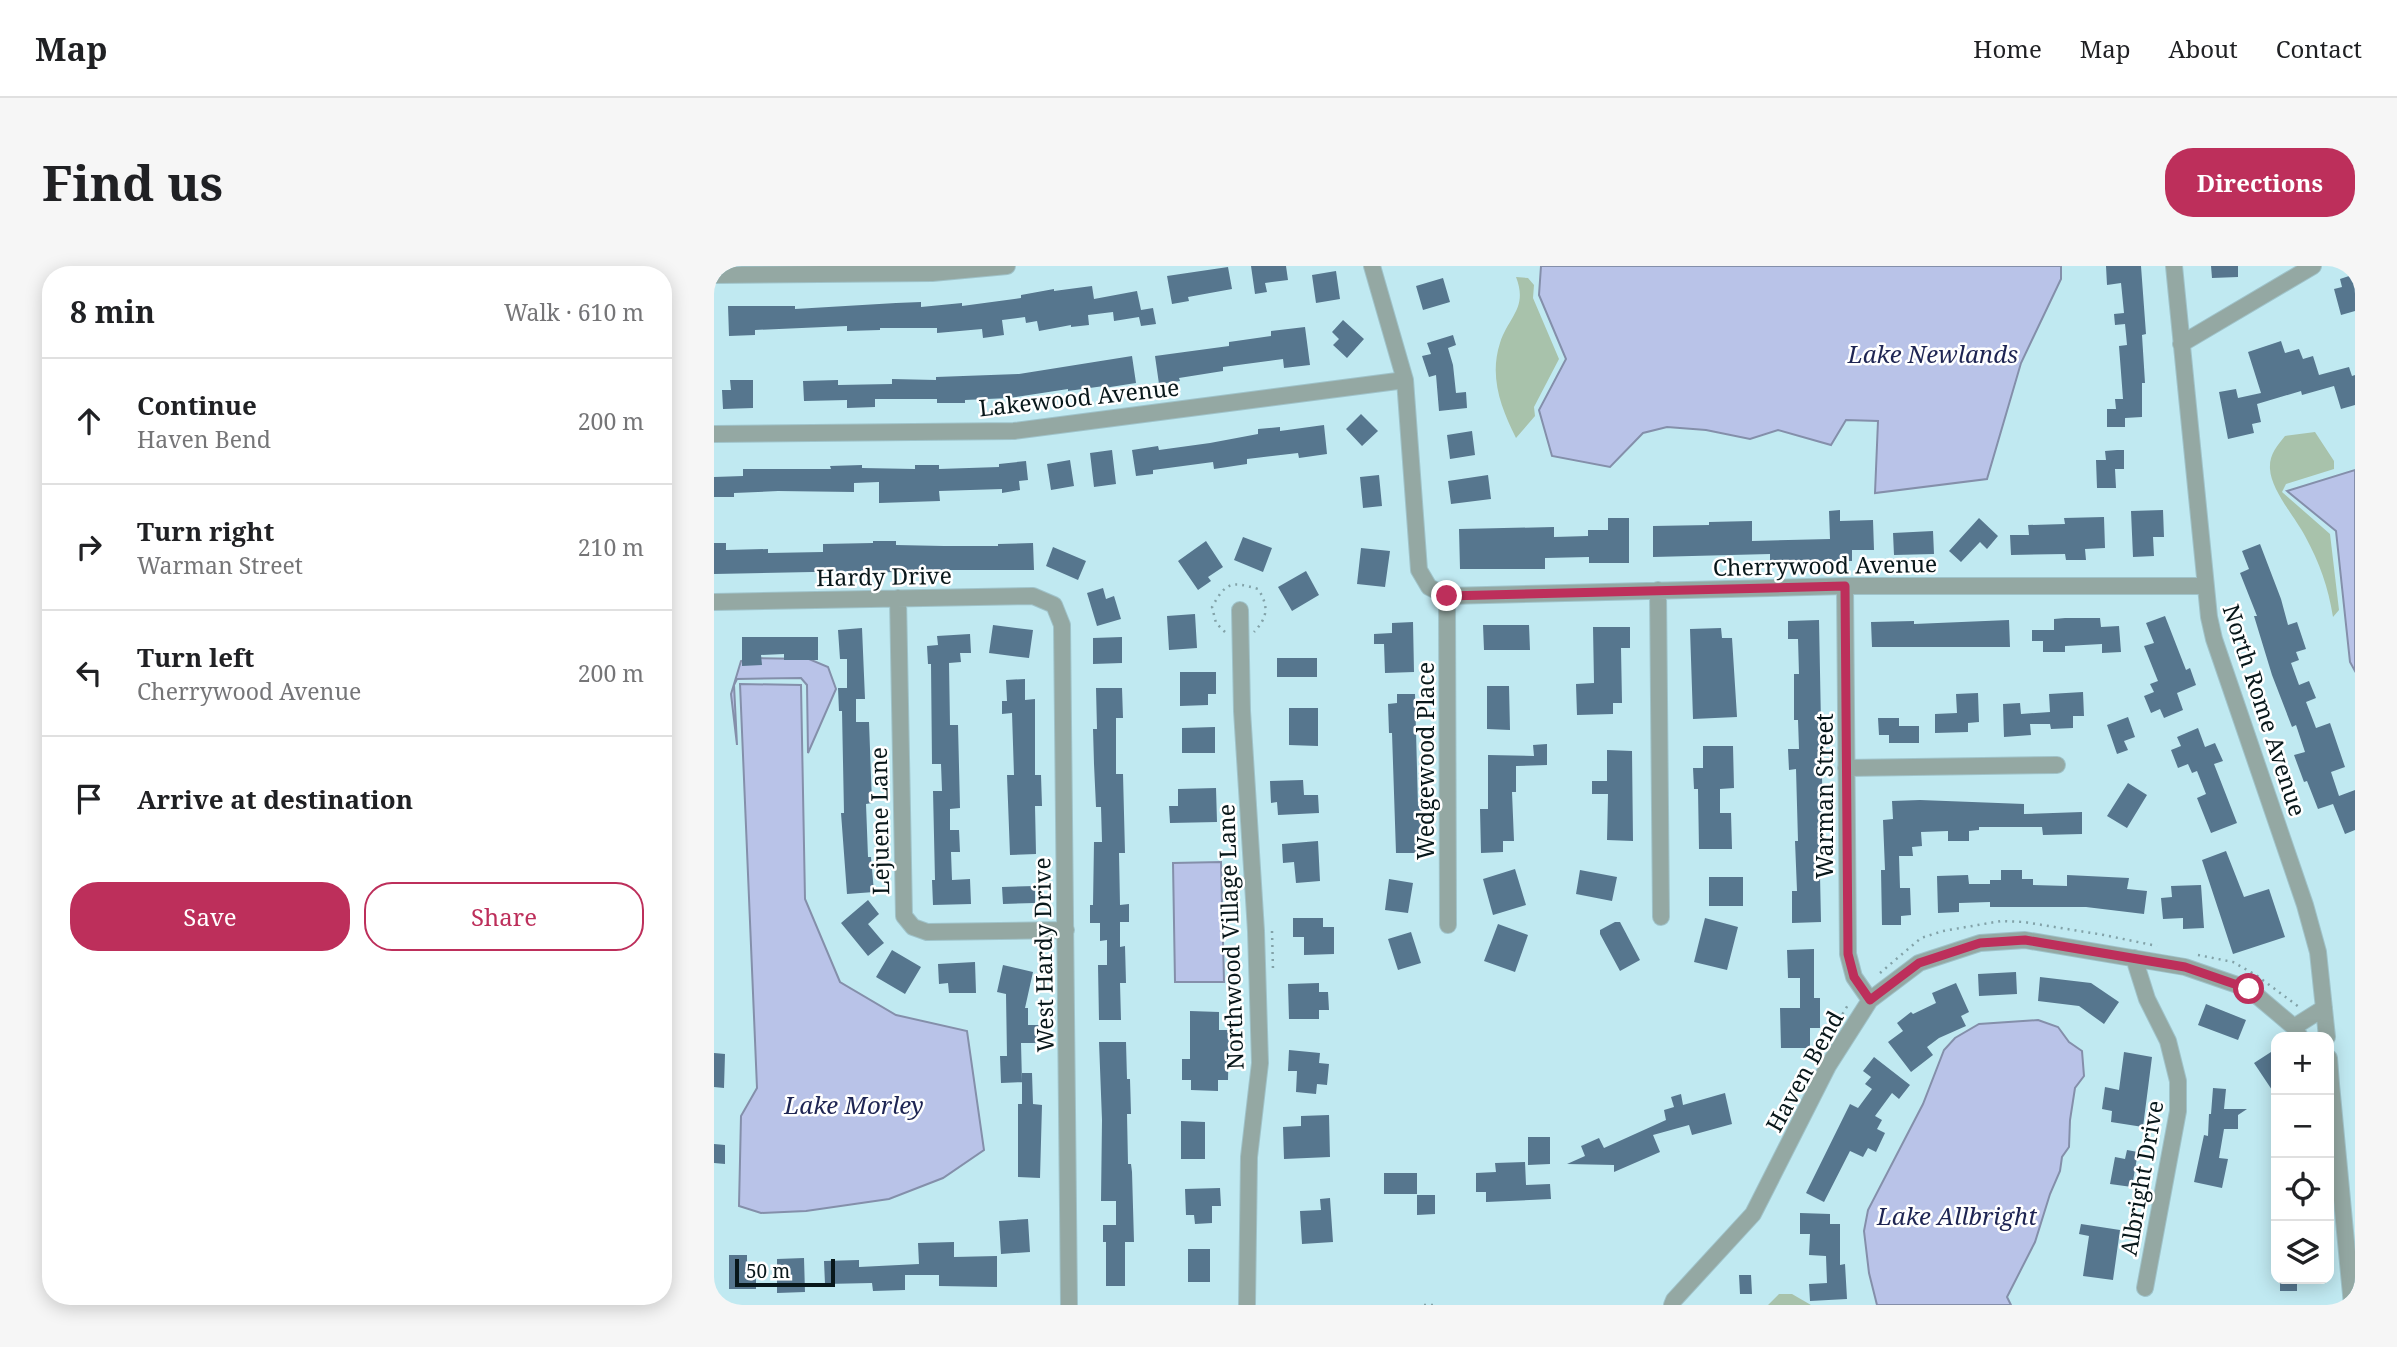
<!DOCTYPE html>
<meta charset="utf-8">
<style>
body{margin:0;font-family:"Noto Serif",serif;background:#f6f6f6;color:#202124}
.controls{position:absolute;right:21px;bottom:21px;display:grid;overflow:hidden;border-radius:14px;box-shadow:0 4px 18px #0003}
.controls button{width:63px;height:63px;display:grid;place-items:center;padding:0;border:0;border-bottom:2px solid #e0e0e0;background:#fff;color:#202124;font:35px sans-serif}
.scale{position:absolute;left:21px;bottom:18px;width:100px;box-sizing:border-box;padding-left:7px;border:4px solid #08171a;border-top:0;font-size:19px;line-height:24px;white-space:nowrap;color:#08171a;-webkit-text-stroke:5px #fff;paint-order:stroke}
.stop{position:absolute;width:21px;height:21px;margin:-16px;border:5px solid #bd2f5b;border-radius:50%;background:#fff}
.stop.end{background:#bd2f5b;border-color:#fff;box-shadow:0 2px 7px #0008}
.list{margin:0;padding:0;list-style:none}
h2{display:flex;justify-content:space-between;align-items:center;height:91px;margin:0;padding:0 28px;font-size:30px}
h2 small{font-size:23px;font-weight:400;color:#757577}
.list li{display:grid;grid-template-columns:46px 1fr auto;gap:21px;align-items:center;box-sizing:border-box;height:126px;padding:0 28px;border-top:2px solid #e0e0e0}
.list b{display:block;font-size:26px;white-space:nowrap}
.list p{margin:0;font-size:23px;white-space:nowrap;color:#757577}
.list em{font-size:23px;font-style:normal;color:#757577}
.actions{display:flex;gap:14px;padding:21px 28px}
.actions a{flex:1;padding:16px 0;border:2px solid #bd2f5b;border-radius:28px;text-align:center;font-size:24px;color:#bd2f5b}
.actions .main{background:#bd2f5b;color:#fff}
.icon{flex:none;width:38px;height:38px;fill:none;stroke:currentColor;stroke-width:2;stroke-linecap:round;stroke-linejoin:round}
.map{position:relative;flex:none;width:1641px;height:1039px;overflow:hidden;border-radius:28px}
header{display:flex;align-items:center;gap:42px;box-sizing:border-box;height:98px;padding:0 35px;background:#fff;border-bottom:2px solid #e0e0e0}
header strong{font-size:33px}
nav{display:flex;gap:38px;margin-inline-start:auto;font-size:24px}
.intro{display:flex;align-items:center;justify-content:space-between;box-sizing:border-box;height:168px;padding:0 42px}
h1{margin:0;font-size:49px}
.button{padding:18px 32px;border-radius:28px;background:#bd2f5b;color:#fff;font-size:24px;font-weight:700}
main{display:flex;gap:42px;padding:0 42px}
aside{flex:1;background:#fff;border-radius:28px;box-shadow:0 4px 18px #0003}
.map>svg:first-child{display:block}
.green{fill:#a8c2ab}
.water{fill:#b9c3e8;stroke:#848faa;stroke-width:2}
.building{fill:#56768e}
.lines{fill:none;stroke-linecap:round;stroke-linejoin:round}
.minor-casing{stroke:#9fc3ca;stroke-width:18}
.path{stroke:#82a2a8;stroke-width:2.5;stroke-dasharray:2 5;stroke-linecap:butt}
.minor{stroke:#94a8a3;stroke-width:16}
.route{stroke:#bd2f5b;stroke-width:9}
.labels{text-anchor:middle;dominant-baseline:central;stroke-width:5;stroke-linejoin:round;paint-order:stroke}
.street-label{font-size:23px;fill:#08171a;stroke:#fff}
.water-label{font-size:24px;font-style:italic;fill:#1e2553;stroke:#fff}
</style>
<header>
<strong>Map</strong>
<nav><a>Home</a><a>Map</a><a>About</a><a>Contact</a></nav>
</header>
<div class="intro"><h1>Find us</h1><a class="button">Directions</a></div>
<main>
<aside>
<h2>8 min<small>Walk · 610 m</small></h2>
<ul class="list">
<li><svg class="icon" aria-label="ahead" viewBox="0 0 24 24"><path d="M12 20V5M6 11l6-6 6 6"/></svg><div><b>Continue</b><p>Haven Bend</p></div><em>200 m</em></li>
<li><svg class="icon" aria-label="right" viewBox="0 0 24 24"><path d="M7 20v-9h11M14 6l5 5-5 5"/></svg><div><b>Turn right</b><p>Warman Street</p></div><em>210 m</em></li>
<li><svg class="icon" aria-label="left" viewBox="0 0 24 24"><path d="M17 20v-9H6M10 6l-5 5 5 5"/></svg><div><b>Turn left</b><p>Cherrywood Avenue</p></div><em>200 m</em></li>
<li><svg class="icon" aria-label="arrive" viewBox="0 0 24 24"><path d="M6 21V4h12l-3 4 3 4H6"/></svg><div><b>Arrive at destination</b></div></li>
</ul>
<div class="actions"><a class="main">Save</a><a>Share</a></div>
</aside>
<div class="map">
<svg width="1641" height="1039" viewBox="0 0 1641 1039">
<rect width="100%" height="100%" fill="#c0e9f1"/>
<path class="green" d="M802 11 814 12 820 19 819 32 845 93 820 141 821 150 802 172C787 142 775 111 786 77 795 50 814 42 802 11Z
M1601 166 1620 195V203L1572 218 1568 226 1616 268 1625 344 1619 351C1614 320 1606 298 1591 270 1581 251 1557 224 1556 203 1555 189 1563 180 1571 170Z
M1065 1028H1078L1097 1039H1054Z"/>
<path class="water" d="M827 0H1347V13L1307 97 1273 213 1161 227 1164 155 1132 154 1117 179 1064 164 1036 173 992 164 953 161 929 167 896 201 838 190 825 144 852 93 825 29Z
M1641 204V405L1636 396 1622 265 1573 225Z
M40 392 95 393 114 401 122 423 94 487 93 419 87 412 23 413 20 419 23 479 17 428 27 395Z
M26 418 87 419 91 633 126 716 182 749 253 765 270 884 229 912 175 933 92 945 47 947 25 940 27 850 43 822Z
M507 596 510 716H461L459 597Z
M1324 754 1344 761 1355 776 1368 785 1370 810 1361 822 1356 854 1355 881 1348 891 1346 905 1336 928 1321 976 1293 1031 1297 1039H1163L1155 1007 1150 965 1154 944 1209 838 1230 784 1241 772 1265 758Z"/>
<path class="building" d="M537 0H572L574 14 551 17 553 26 541 28Z
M1392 0H1427L1432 68 1428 69 1431 117H1428V151L1411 152V161H1393V143H1402L1401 133H1409L1405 80 1413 79 1411 58 1401 59 1400 48 1410 47 1407 17 1393 19Z
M1497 0H1524V11L1498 12Z
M514 1 518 23 474 31 475 35 458 38 453 10Z
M622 5 626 33 602 37 598 9Z
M1641 8V45L1627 49 1620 23 1628 21 1626 13Z
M729 12 736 36 709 44 702 20Z
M378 20 380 33 423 25 427 44 439 42 442 58 427 60 425 51 400 55 399 46 374 49 375 59 357 61V59L325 65 323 55 312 57 311 51 288 54 290 69 269 72 268 63 223 67V62H166V64L133 65V60L41 64V69L15 70 14 40H81V43L182 37 207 36V41L248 37V40L307 32V29L340 23V25Z
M629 54 650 73 633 92 619 79 625 73 618 66Z
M591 61 596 99 570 102 569 93 509 101V105L465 112 466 115 445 118 441 90 515 80V76L557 70V65Z
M739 69 742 79 734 82 739 99 742 127 752 126 753 142 725 145 722 109 715 111 708 90 717 88 713 77Z
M1567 75 1571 87 1585 83 1589 93 1599 90 1605 109 1635 101 1638 110 1641 109V139L1627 143 1620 120 1588 129 1587 125 1543 138 1547 156 1538 158 1540 167 1514 173 1505 126 1522 123 1524 132 1547 127 1534 86Z
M418 90 422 117 390 122V120L354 125V123L295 132 251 134V137H223V133H161V141L133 142V134L90 135 89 115 124 114V119L178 118V113L222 114V111L305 108Z
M16 114H39V142L9 143 8 124H17Z
M647 148 664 165 648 180 632 163Z
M610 159 613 188 585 192 584 187 533 193V198L500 203 499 196 439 204V208L422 210 418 184 444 180 445 184 496 177 544 168V163L566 161V165Z
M758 165 761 189 736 193 733 169Z
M398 184 402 218 380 221 376 187Z
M1403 184H1410V203H1401L1402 222H1383L1382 194H1392L1391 185Z
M356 194 360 220 337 224 333 198Z
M312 195 314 214 305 215 306 224 288 227V223L225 225 226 235 165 237V216L140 217V226L64 225 20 227V231H0V211L29 210V203H117L116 200 148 199V202L201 203V199H225V203L285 201V198Z
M665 209 668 240 649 242 646 211Z
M774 209 777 233 737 238 734 215Z
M1126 244V255L1159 254 1160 284H1138V295H1056V288L939 291V260L995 259V256L1038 255V275L1116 273 1115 245Z
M1449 244 1450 271H1439L1440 290 1419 291 1417 245Z
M1390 251 1391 282 1371 283 1372 294H1352L1351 288 1297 289 1296 269H1315L1314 259 1351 258 1350 252Z
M894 252H915V297H875V291L831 292V303H746L745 263 840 261V271L874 270V264H894Z
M1265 252 1284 270 1273 283 1266 276 1247 296 1235 285Z
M1219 265 1220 288 1180 289 1179 267Z
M529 271 558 282 549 306 520 294Z
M159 275H182V279L230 280H284V278L319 277 320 304H183V306L149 307 148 305 0 308V277H12V284L54 283V287L109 286V278L159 277Z
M492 275 509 301 494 311 497 315 484 324 464 295Z
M1546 278 1567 333 1574 359 1583 356 1592 383 1582 386 1585 394 1577 397 1585 419 1595 415 1602 432 1592 436 1602 462 1616 457 1631 501 1617 506 1625 530 1641 524V564L1631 568 1619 538 1604 543 1593 515 1590 516 1580 489 1591 486 1582 459 1578 461 1558 409 1540 350H1543L1526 307 1535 303 1528 285Z
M339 281 372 295 364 314 332 300Z
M647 282 676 285 671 321 643 318Z
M592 305 605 329 578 345 564 321Z
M389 322 392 333 400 330 407 353 383 360 373 327Z
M481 348 483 382 455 384 453 350Z
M1451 350 1472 404 1476 402 1482 419 1463 427 1469 444 1450 452 1446 443 1437 447 1430 430 1440 426 1436 418 1444 415 1430 380 1440 377 1432 357Z
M1351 352H1386L1387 361 1405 360 1407 386 1388 387V378L1351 380V386H1329V375H1318V364H1340V353Z
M1105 354 1109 562H1105L1107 656 1078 657V625H1083L1081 575H1084L1082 503 1075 504 1074 483H1085L1084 454H1080V408H1085L1084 373H1074V355Z
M1295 354 1296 381H1158L1157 356 1200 355V358Z
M699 356 700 406 671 407 670 378H660V368L678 367V357Z
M279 359 319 364 315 392 275 387Z
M769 359H815L816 384H770Z
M879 361H916V382H907L908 437H899V448L863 449 862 418 880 417Z
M148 362 151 433H142V456H155L158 537 152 538 154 591H157L160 626 133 628 127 547H130L128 445H125L124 422H133V393H126L124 364Z
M1007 362 1008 372H1018L1023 451 979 453 976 363Z
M256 368 257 387H246L247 396 235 397 236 459H244L246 542 236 543V564H245L246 586H237L238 614 256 613 257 638 219 639 218 614H221L219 525H228L227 498H218L217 398H214L213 380 224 379 223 370Z
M28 371H104V394H70V388L47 389 48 399 28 400Z
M408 371V397L379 398V372Z
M563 392H603V411H563Z
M466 406H502V428H494V439L466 440Z
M311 413V434L321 433V509H327L328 540H321L322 588 296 589 293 509H300L298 447 288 448V435H293L292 414Z
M773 420H795L796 464 773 463Z
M382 422H408L409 452H402V508H409L411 587H405L406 639 415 638V656H406V681L411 680 412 717H406L407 754H385L384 699H393V674L386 675V657H376V639H379L380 576H388L387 541H382L380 498 379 463H383Z
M1369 426 1370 450H1359V462L1337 463 1336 458H1316L1317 469 1290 471 1289 438 1306 437 1307 448 1336 446 1335 428Z
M1264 427 1265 456 1254 457V466L1221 467V448L1243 447 1242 428Z
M683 428H701L704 540 708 539 709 587H682L678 467H675L674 438 683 437Z
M575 442H604V480L575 479Z
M1414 451 1421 471 1410 475 1414 484 1403 488 1393 459Z
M1164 452H1185V460H1205V477H1175V469H1165Z
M501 461V487H468V462Z
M1484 462 1491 481 1501 477 1509 495 1500 498 1523 557 1497 567 1483 532 1492 528 1483 505 1478 507 1474 498 1464 502 1457 484 1467 480 1463 471Z
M833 478V499L802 500V526H798L800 575H789V586L767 587 766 543H774V489L820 490 819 479Z
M989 480H1019L1020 522 1006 523V547H1017L1018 583H985L984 523H980L979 502H989Z
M893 484 918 485 919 575 893 574 894 528H878V515H893Z
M589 514 590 529H604L605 547 564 549 563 536 557 537 556 515Z
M1414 517 1433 529 1413 562 1393 550Z
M502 522 503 556 456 557 455 540H464V523Z
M1206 534 1310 538V548L1368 546V568L1329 569 1328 561H1265V564L1255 565V575H1234V565L1207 566 1208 580 1198 581 1199 590H1185L1186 622H1196L1197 649 1187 650V659H1168L1167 604H1171L1169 554 1179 553 1178 535Z
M604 575 606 615 582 617 580 596 569 597 568 578Z
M1512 585 1530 631 1555 623 1571 671 1519 688 1488 594Z
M801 603 812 639 779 649 769 613Z
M866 604 903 611 898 635 862 628Z
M1287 604H1308V613H1319V619L1353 620V609L1415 612 1413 623 1433 625 1430 648 1372 641H1276V636L1245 637V646L1224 647 1223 610 1254 609 1255 618H1276V614H1287Z
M995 611H1029V640H995Z
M675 613 699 617 694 647 671 644Z
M1487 619 1490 662 1469 663V652L1449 653 1447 632 1458 631 1457 620Z
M321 620V637L289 638 288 621Z
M154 634 165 648 154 658 170 677 154 690 127 657Z
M579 652H609V661H620V688L590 689V671H579Z
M991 652 1024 661 1013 704 980 696Z
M901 656H906L926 694 906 705 886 668V664Z
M784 658 814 669 801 706 770 695Z
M697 666 707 697 684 704 674 673Z
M1100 683V732H1106V762H1096V782H1067L1066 742H1086V712H1074L1073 684Z
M178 684 207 701 191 728 162 711Z
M261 696 262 727H235L234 717 225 718 224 698Z
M289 699 319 706 311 742H314V759H326V777H307L308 816 287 817 286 790H293L292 728 283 726Z
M1302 706 1303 728 1265 730 1264 708Z
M1326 711 1377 717 1405 736 1390 758 1365 740 1324 735Z
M605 717V726H614L615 744H605V753H575L574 718Z
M1242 717 1255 746 1247 750 1252 760 1225 772 1213 781 1219 789 1197 806 1174 776 1189 765 1183 757 1197 746 1199 748 1222 737 1218 727Z
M1492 738 1532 754 1524 774 1484 759Z
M476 745 505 746V764H515L514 814H504V825L477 824V814H468V793H476Z
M385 776H412L413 813H416L417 848H413L414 898H417L418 906 420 976H411V1020H392V976H389V959H402V935H387L388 854Z
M575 784 606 787 605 797 615 798 613 819 603 818 602 828 582 826 583 805H574Z
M1410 786 1438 791 1429 861 1397 856 1398 845 1388 843 1391 821 1405 824Z
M1557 786 1562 793V830L1540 797Z
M0 787 11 788 10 822 0 821Z
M1160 791 1196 819 1185 833 1178 827 1161 850 1168 854 1163 863 1171 867 1162 886 1154 882 1149 891 1136 885 1110 936 1092 927 1136 838 1144 842 1158 823 1151 818 1157 811 1149 805Z
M308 807H318L319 838 328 839 326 912 304 911V838H308Z
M1499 822 1512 823 1510 843H1533L1524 849V863H1510L1505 892 1514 893 1508 922 1480 916 1490 869 1494 870 1495 848H1497Z
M1011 827 1018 858 978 869 975 859 939 869 946 886 900 906V899L853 898 871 890 867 880 885 872 890 882 952 854 950 844 960 841 957 831 967 828 969 839Z
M615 849 616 891 570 893 569 861 587 860V850Z
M467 855 491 856V893H467Z
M814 871H836V898L814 899Z
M0 878 11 879V898L0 897Z
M1413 884 1424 886 1418 921 1396 918 1401 891 1411 893Z
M811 896 812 919 836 918 837 933 772 936V926H762V907L782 906 781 897Z
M670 907H703V928H670Z
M506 922 507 940H498V957L481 958 480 949H472L471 923Z
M703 929H721V948L703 949Z
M616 932 619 976 588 978 586 945 607 944 606 933Z
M1086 947 1116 948V958H1126V999L1131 998 1133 1033 1096 1035 1095 1018 1113 1017 1112 990 1095 989 1096 968H1086Z
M314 953 316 986 287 988 285 955Z
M1367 958 1406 964 1399 1014 1369 1010 1375 970 1365 968Z
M240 976V991L283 990V1021L225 1020V1009H191V1024L159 1025 158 1017 111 1018 110 995 145 994V1001L205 998 204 977Z
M474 983H496V1016H474Z
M15 989H33V1000H42V1023H15Z
M90 992 91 1026 63 1027V993Z
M1025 1009H1037L1038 1028H1026Z
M1566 1013H1583V1025H1566Z"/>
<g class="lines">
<g class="minor-casing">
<path id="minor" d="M658 0 691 114 705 304 715 321 733 330 1131 320H1490
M1460 0 1495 351 1500 373 1591 639 1604 686 1613 771
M0 9 218 7 293 0
M1467 78 1599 0
M0 168 300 165 691 114
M1131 320 1134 688 1140 711 1156 734
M944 324 947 651
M733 330 734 659
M184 332 190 650 199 661 213 666 352 664
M0 336 319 330 340 339 348 359 355 1039
M526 344 528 445 542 665 546 797 535 891 533 1039
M1132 502 1343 499
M1420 692 1433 733 1454 775 1464 815V845L1431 1022
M1580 761 1610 742
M1615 792 1617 818
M1615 814 1617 818 1638 1039
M958 1039 960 1034 1039 948 1114 800 1156 734 1205 697 1266 677 1311 674 1471 701 1535 723 1580 761 1586 771"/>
</g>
<path class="path" d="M511 366 502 357 498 341C512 316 517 315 544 323 555 340 554 351 540 366
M558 665 559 704
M1484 689 1519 696 1542 709 1585 741
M1166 707 1207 672 1229 665 1287 655 1310 656 1390 669 1443 680
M1121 760 1134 739
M710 1039H719"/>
<use href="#minor" class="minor"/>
</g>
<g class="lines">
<path class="route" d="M733 330 1131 320 1134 688 1140 711 1156 734 1205 697 1266 677 1311 674 1471 701 1535 723"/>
</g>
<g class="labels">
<g class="street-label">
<text transform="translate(365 131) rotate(-6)">Lakewood Avenue</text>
<text transform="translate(1111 299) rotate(-1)">Cherrywood Avenue</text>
<text transform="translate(170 310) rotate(-1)">Hardy Drive</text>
<text transform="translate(1551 444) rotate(72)">North Rome Avenue</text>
<text transform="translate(711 495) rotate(-90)">Wedgewood Place</text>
<text transform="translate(1110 530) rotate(-90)">Warman Street</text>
<text transform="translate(165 555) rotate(-91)">Lejuene Lane</text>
<text transform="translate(516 671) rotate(-92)">Northwood Village Lane</text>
<text transform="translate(329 689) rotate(-91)">West Hardy Drive</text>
<text transform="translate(1090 805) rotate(-61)">Haven Bend</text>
<text transform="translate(1427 912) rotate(-80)">Albright Drive</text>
</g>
<g class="water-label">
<text x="1219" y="87">Lake Newlands</text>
<text x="140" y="838">Lake Morley</text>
<text x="1243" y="949">Lake Allbright</text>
</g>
</g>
</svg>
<div class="controls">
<button>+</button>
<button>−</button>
<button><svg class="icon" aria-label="locate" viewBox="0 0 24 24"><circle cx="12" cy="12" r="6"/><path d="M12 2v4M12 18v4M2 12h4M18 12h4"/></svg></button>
<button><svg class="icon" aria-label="layers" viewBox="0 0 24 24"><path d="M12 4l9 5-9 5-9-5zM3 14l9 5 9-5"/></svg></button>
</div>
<div class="scale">50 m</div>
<div class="stop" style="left:1535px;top:723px"></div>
<div class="stop end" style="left:733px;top:330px"></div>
</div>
</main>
